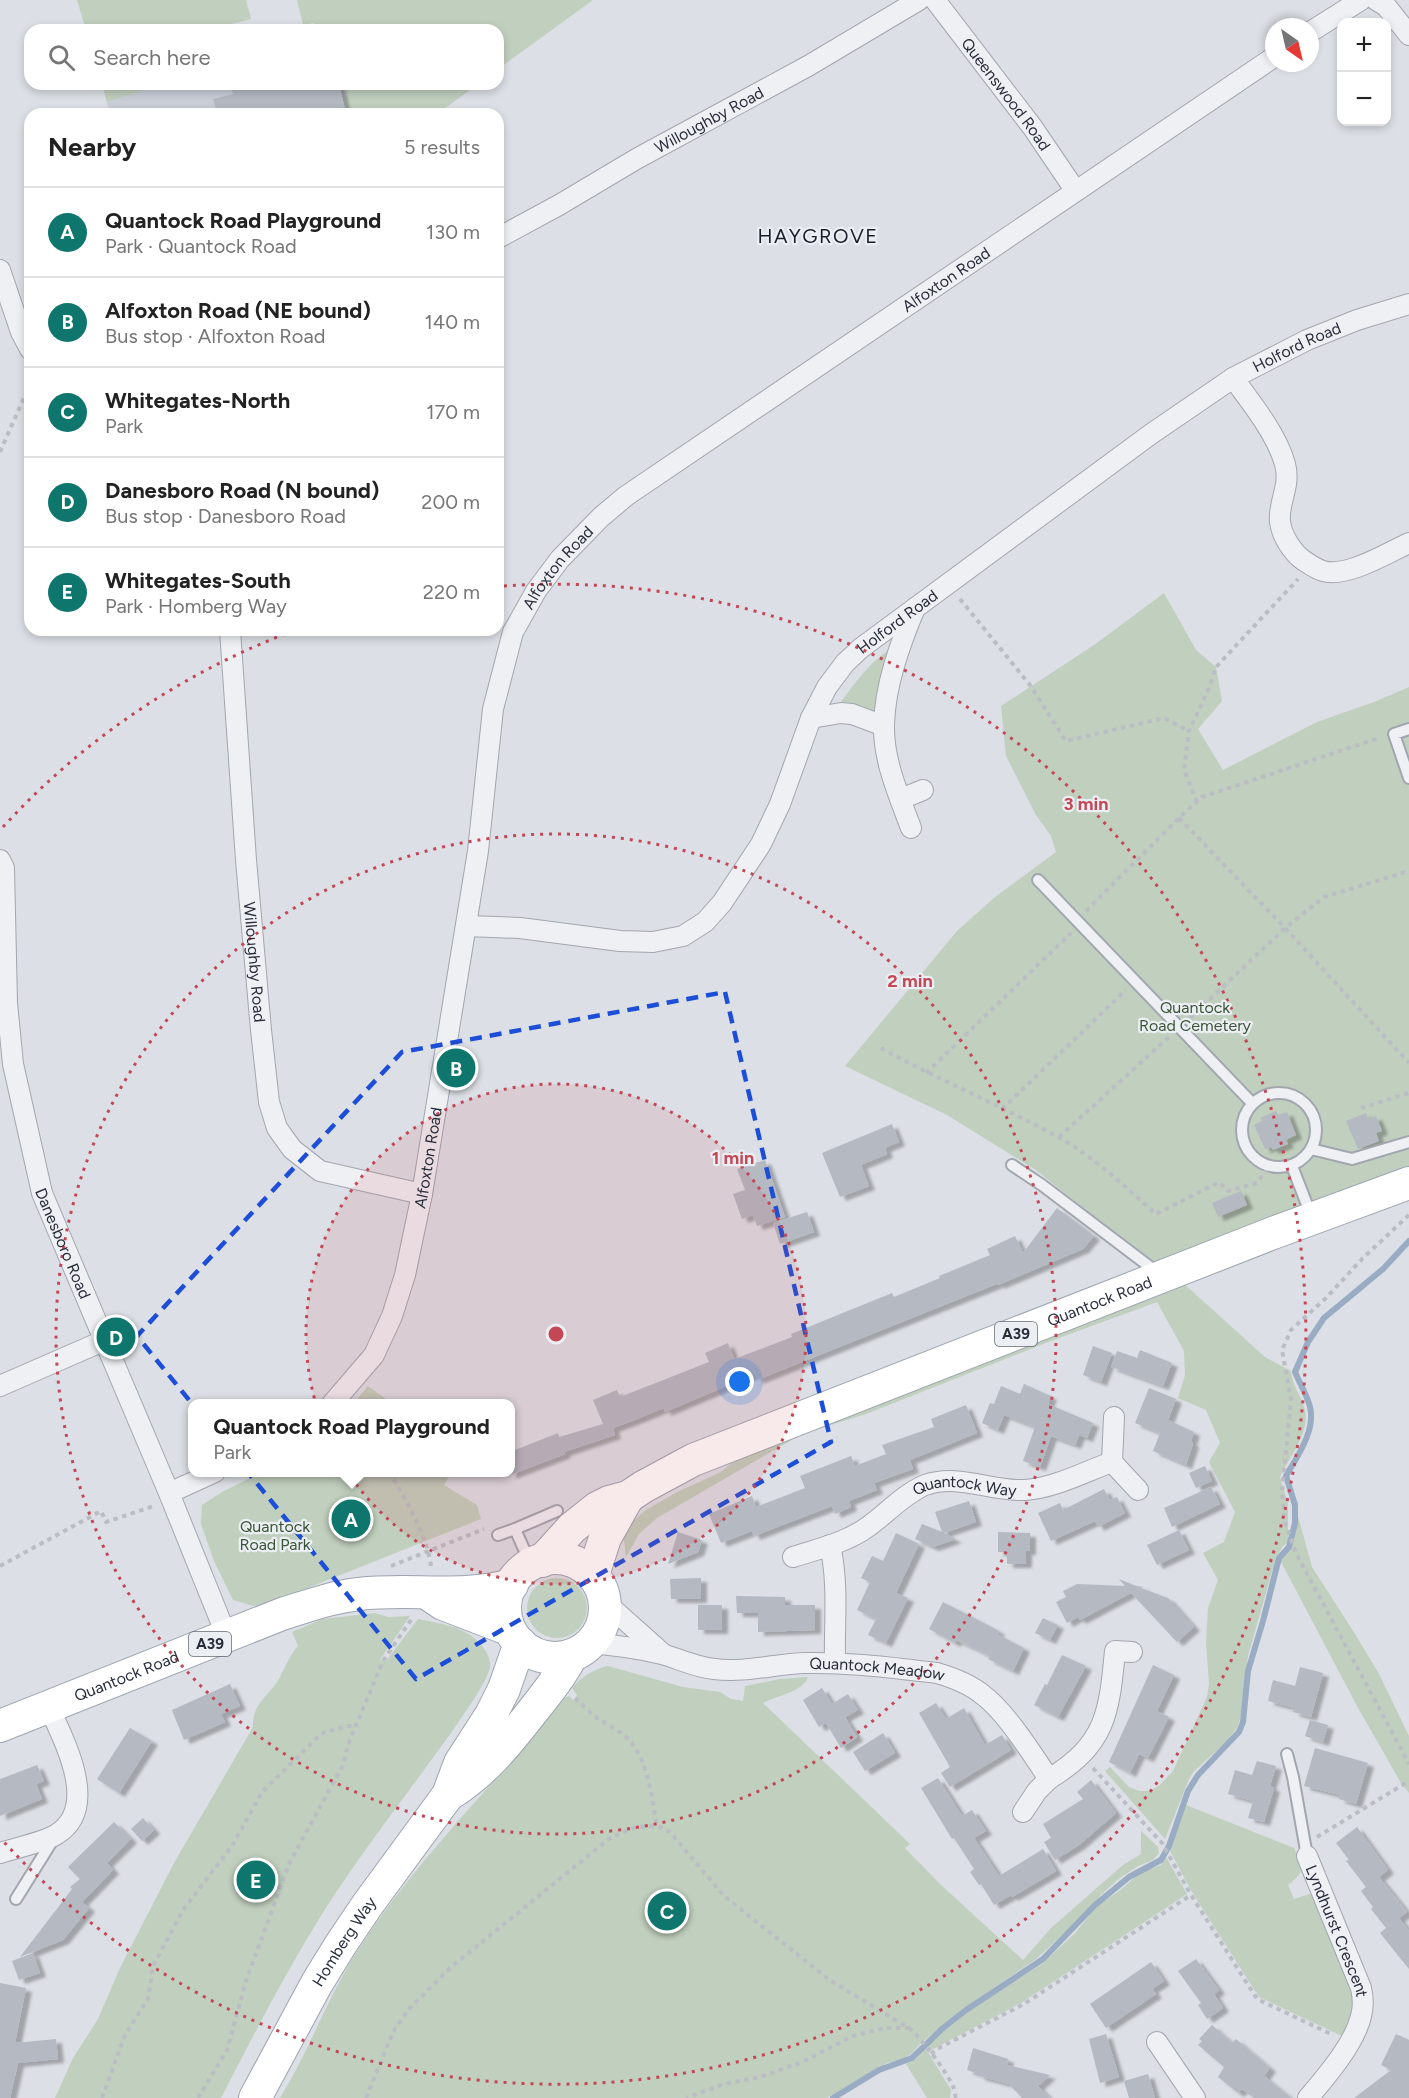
<!DOCTYPE html>
<meta charset="utf-8">
<style>
body{margin:0;font-family:Figtree,sans-serif;background:#f2f2f2;color:#222}
.controls{position:absolute;right:18px;top:18px;display:grid;overflow:hidden;border-radius:12px;box-shadow:0 3px 9px #0003}
.controls button{width:54px;height:54px;display:grid;place-items:center;padding:0;border:0;border-bottom:2px solid #e0e0e0;background:#fff;color:#222;font:30px sans-serif}
.compass{position:absolute;left:1265px;top:18px;width:54px;height:54px;border-radius:50%;background:#fff;box-shadow:0 3px 9px #0003;rotate:146deg}
.you{position:absolute;left:740px;top:1382px;width:21px;height:21px;margin:-15px;border:4px solid #fff;border-radius:50%;background:#1a73e8;box-shadow:0 0 0 9px #1a73e833}
.badge{display:grid;place-items:center;width:39px;height:39px;border-radius:50%;background:#0f766e;color:#fff;font-size:20px;font-weight:700}
.pin{position:absolute;translate:-50% -50%;border:3px solid #fff;box-shadow:0 2px 6px #0006}
.popup{position:absolute;left:188px;top:1399px;width:327px;height:78px;box-sizing:border-box;display:grid;place-content:center;border-radius:12px;background:#fff;filter:drop-shadow(0 2px 4px #0005);font-size:20px;white-space:nowrap;color:#767676}
.popup b{font-size:22px;color:#222}
.popup::after{content:'';position:absolute;left:50%;top:100%;margin-left:-12px;border:12px solid transparent;border-top-color:#fff}
.list{margin:0;padding:0;list-style:none}
h2{display:flex;justify-content:space-between;align-items:center;height:78px;margin:0;padding:0 24px;font-size:26px}
h2 small{font-size:20px;font-weight:400;color:#767676}
.list li{display:grid;grid-template-columns:39px 1fr auto;gap:18px;align-items:center;box-sizing:border-box;height:90px;padding:0 24px;border-top:2px solid #e0e0e0}
.list b{display:block;font-size:22px;white-space:nowrap}
.list p{margin:0;font-size:20px;white-space:nowrap;color:#767676}
.list em{font-size:20px;font-style:normal;color:#767676}
.icon{flex:none;width:33px;height:33px;fill:none;stroke:currentColor;stroke-width:2;stroke-linecap:round;stroke-linejoin:round}
.map{position:relative;flex:none;width:1409px;height:2098px;overflow:hidden}
.search{position:absolute;background:#fff;box-shadow:0 3px 9px #0003;left:24px;top:24px;width:480px;height:66px;display:flex;align-items:center;gap:15px;box-sizing:border-box;padding:0 21px;border-radius:18px;color:#767676;font-size:22px}
.panel{position:absolute;background:#fff;box-shadow:0 3px 9px #0003;left:24px;top:108px;width:480px;height:528px;border-radius:18px}
.map>svg:first-child{display:block}
.built{fill:#caced7}
.green{fill:#c1cfbe}
.lines{fill:none;stroke-linecap:round;stroke-linejoin:round}
.stream{stroke:#99acc4;stroke-width:6}
.building{fill:#b4b9c2;filter:url(#shadow)}
.lane-casing{stroke:#a2a6af;stroke-width:14}
.street-casing{stroke:#a2a6af;stroke-width:22}
.primary-casing{stroke:#9ca4b0;stroke-width:34}
.path{stroke:#bbbdc4;stroke-width:4;stroke-dasharray:4.5 4.5;stroke-linecap:butt}
.lane{stroke:#eff0f4;stroke-width:10}
.street{stroke:#eff0f4;stroke-width:20}
.primary{stroke:#fff;stroke-width:32}
.marked{fill:none;stroke:#1d4ed8;stroke-width:4.5;stroke-dasharray:12 8;stroke-linejoin:round}
.ring{fill:none;stroke:#c44755;stroke-width:3;stroke-dasharray:3 6}
.labels{text-anchor:middle;dominant-baseline:central;stroke-width:4.5;stroke-linejoin:round;paint-order:stroke}
.shield{fill:#ebeef3;stroke:#626772;stroke-width:1.5}
.shield-label{font-size:15px;font-weight:bold;fill:#272d3b}
.street-label{font-size:16px;fill:#272d3b;stroke:#ebeef3}
.park-label{font-size:16px;fill:#3a5535;stroke:#ebeef3}
.quarter-label{font-size:20px;letter-spacing:1.5px;fill:#191f2b;stroke:#ebeef3}
.centre{fill:#c44755;stroke:#ebeef3;stroke-width:3}
.ring-label{font-size:18px;text-anchor:middle;font-weight:bold;fill:#c44755;stroke:#ebeef3;stroke-width:4.5;stroke-linejoin:round;paint-order:stroke}
</style>
<div class="map">
<svg width="1409" height="2098" viewBox="0 0 1409 2098">
<defs>
<filter id="shadow"><feDropShadow dx="6" dy="4" stdDeviation="1.5" flood-color="#0004"/></filter>
</defs>
<rect width="100%" height="100%" fill="#dcdfe5"/>
<path class="built" d="M102 84H478L437 114H110Z"/>
<path class="green" d="M77 0H246L251 19 224 26V30H86Z
M297 0H593L498 69V30H316L314 23 303 25Z
M102 84H163L107 102Z
M345 84H478L437 114H350L345 97 347 96Z
M1164 593 1196 650 1216 667 1222 701 1198 729 1223 770 1317 722 1374 702 1409 687V1171L1253 1223 1154 1265 1036 1170 947 1115 845 1066 957 931 995 897 1056 852 1051 836 1036 815 1006 756 1001 706 1094 645Z
M896 646 881 713 874 716 837 708C853 685 871 659 896 646Z
M1182 1282 1265 1357 1291 1371C1292 1385 1300 1394 1304 1407 1312 1431 1289 1457 1280 1477L1288 1504V1542L1282 1547 1275 1561 1248 1656 1241 1716 1237 1728 1226 1742 1194 1771 1189 1779 1165 1839 1105 1771 1110 1767 1129 1787 1139 1791H1150L1160 1785 1173 1771 1207 1697 1209 1684 1206 1643 1208 1608 1218 1580 1203 1553 1224 1542 1235 1512 1209 1462 1220 1443 1206 1410 1178 1398 1185 1375 1184 1351 1157 1302 1051 1341 866 1414 802 1434 657 1518 639 1534 626 1557 623 1534 632 1522 646 1510 677 1492 721 1472 745 1451Z
M368 1386 391 1403H354Z
M262 1472 451 1473 444 1485 477 1505 481 1519 275 1601 254 1606 233 1600 214 1561 201 1524 202 1505 222 1492Z
M1295 1505 1312 1567 1355 1634 1379 1674 1409 1736V1793L1401 1783 1357 1706 1279 1558 1289 1547 1292 1537Z
M527 1608a30 30 0 1 1 60 0a30 30 0 1 1-60 0Z
M375 1613 388 1617 410 1616 380 1660 386 1661 418 1619C442 1624 471 1627 485 1650 488 1654 491 1662 490 1667 488 1681 460 1720 451 1733 410 1790 367 1845 329 1903 289 1966 255 2032 221 2098H55L73 2058 98 2019 120 1968 174 1863 253 1727C252 1703 268 1697 279 1679 285 1668 289 1656 298 1646L292 1632 323 1619Z
M608 1666 683 1687 720 1692 731 1699 743 1701 745 1686 780 1679 808 1677C803 1692 776 1696 763 1703L910 1844 905 1848 940 1884 1023 1960 1051 1928 1123 1865 1141 1854V1831L1158 1847 1159 1853 1153 1860 1138 1866 1117 1880 1101 1895 1082 1917 1036 1959 964 2008 919 2045 912 2053 902 2060 887 2063 827 2098H280C309 2051 327 1999 356 1953 398 1888 448 1832 499 1775 521 1750 542 1723 564 1698L569 1696 573 1700 576 1699 577 1695 572 1688C581 1677 594 1669 608 1666Z
M1186 1805 1294 1848C1303 1868 1306 1871 1288 1885L1294 1899 1310 1894 1315 1899 1355 1992 1353 2009 1342 2036 1259 1997 1192 1892 1170 1851Z
M1166 1857 1187 1894 1021 2003 931 2050 929 2045 949 2026 965 2013 1042 1964 1076 1932 1097 1906 1122 1889 1138 1874 1161 1865Z
M926 2049 951 2090 950 2098H927L906 2064 915 2060Z"/>
<g class="lines">
<path class="stream" d="M833 2098 879 2070 912 2058 943 2028 966 2010 1043 1959 1095 1905 1129 1877 1161 1860 1169 1846 1188 1791 1198 1775 1239 1732 1243 1722 1248 1671 1263 1621 1279 1558 1289 1547 1295 1523V1505L1286 1476C1297 1457 1316 1430 1310 1407 1308 1397 1299 1382 1295 1372L1308 1342 1324 1318 1383 1269 1409 1241"/>
</g>
<path class="building" d="M230 84H339L346 114H217L213 99 233 94Z
M1276 1111 1278 1115 1287 1112 1296 1135 1286 1140 1288 1144 1273 1150 1271 1147 1265 1149 1254 1125 1262 1121 1260 1118Z
M1366 1113 1368 1119 1376 1116 1382 1131 1376 1133 1379 1141 1358 1149 1346 1121Z
M892 1124 899 1142 885 1148 887 1154 861 1165 869 1186 840 1197 822 1153Z
M765 1160 785 1217 757 1226 753 1215 742 1219 733 1194 745 1190 737 1169Z
M1241 1191 1247 1205 1218 1217 1212 1203Z
M1057 1208 1094 1236 1083 1249 998 1285 999 1283 757 1380 755 1374 665 1412 664 1408 637 1419 613 1428 615 1435 564 1452 565 1454 510 1475V1452L558 1433 559 1437 603 1424 593 1400 617 1390 620 1397 709 1362 705 1353 728 1343 734 1359 766 1347 792 1337 791 1334 892 1293 894 1297 940 1278 939 1276 990 1255 987 1249 1015 1236 1023 1253Z
M807 1212 814 1232 780 1244 773 1223Z
M1093 1346 1112 1353 1101 1382 1083 1375Z
M1140 1350 1172 1363 1163 1386 1111 1367 1117 1351 1137 1358Z
M1024 1384 1051 1396 1048 1404 1093 1423 1087 1438 1079 1435 1075 1445 1051 1436 1040 1467 1023 1461 1035 1427 1004 1415 998 1430 982 1423 990 1403 994 1404 1001 1386 1020 1394Z
M1149 1388 1176 1399 1168 1420 1194 1432 1191 1441 1193 1444 1186 1465 1153 1451 1160 1433 1135 1423Z
M966 1405 977 1433 910 1460 913 1469 874 1483 877 1490 849 1501 851 1507 835 1514 832 1506 754 1536 752 1531 721 1543 709 1514 752 1496 756 1507 805 1488 800 1476 851 1456 855 1466 886 1454 882 1445 934 1427 931 1419Z
M1205 1466 1212 1481 1196 1488 1189 1473Z
M1211 1487 1220 1504 1172 1527 1164 1508Z
M1104 1489 1110 1500 1117 1497 1125 1513 1098 1527 1095 1521 1051 1541 1038 1513 1060 1503 1063 1510Z
M969 1501 976 1522 944 1533 956 1539 933 1547 915 1539 922 1524 942 1532 935 1512Z
M1179 1530 1189 1550 1157 1565 1147 1545Z
M678 1532 702 1540 698 1552 668 1564Z
M998 1532 1030 1533V1551H1026V1564H1007V1552H998Z
M896 1533 919 1544 896 1593 908 1598 886 1643 868 1635 876 1619 857 1610 870 1582 861 1578 872 1556 883 1561Z
M701 1578V1599H671L670 1579Z
M1119 1579 1136 1586 1144 1587 1141 1588 1168 1598 1194 1627 1177 1642 1131 1593 1080 1620 1078 1617 1067 1623 1056 1602 1066 1597 1063 1591 1077 1584 1125 1586Z
M736 1596 785 1597V1605H815V1630L758 1632V1613H737Z
M943 1602 986 1624 999 1631 997 1634 1024 1648 1013 1671 988 1659 990 1656 956 1640 955 1643 929 1629Z
M698 1605H722V1630H698Z
M1043 1618 1058 1625 1050 1640 1035 1633Z
M1062 1655 1086 1666 1058 1717 1034 1705 1045 1684 1047 1685Z
M1153 1665 1174 1675 1157 1711 1169 1717 1148 1758 1139 1754 1130 1773 1109 1762Z
M1300 1667 1323 1673 1311 1717 1293 1712 1295 1708 1268 1701 1273 1680 1295 1686Z
M230 1684 240 1706 221 1714 225 1722 184 1740 172 1710Z
M822 1688 832 1704 848 1694 858 1710 845 1717 857 1737 841 1748 826 1723 819 1727 803 1700Z
M936 1703 946 1719 964 1708 985 1745 1002 1735 1011 1750 950 1787 941 1773 950 1767 919 1713Z
M1310 1720 1328 1725 1323 1742 1305 1736Z
M130 1728 152 1741 119 1793 97 1779Z
M883 1733 895 1753 865 1771 853 1752Z
M1315 1748 1368 1763 1356 1804 1339 1799 1340 1795 1304 1786Z
M1257 1761 1276 1766 1270 1786 1274 1788 1264 1822 1248 1818 1253 1801 1228 1794 1235 1770 1252 1775Z
M37 1765 44 1781 36 1784 42 1799 0 1816V1779Z
M938 1778 962 1816 972 1810 986 1831 974 1838 999 1876 1043 1849 1056 1871 1012 1897 1011 1895 994 1905 981 1884 979 1885 970 1872 974 1869 954 1838 952 1839 921 1788Z
M1091 1780 1116 1813 1079 1845 1055 1860 1044 1842 1051 1838 1043 1824 1083 1799 1077 1792Z
M143 1818 154 1830 142 1841 131 1829Z
M114 1822 131 1839 107 1863 113 1870 82 1902 89 1908 63 1940 20 1957 72 1889 70 1887 80 1879 68 1867Z
M1357 1827 1388 1870 1379 1877 1407 1912 1399 1918 1409 1931V1969L1380 1933 1386 1928 1371 1909 1373 1907 1361 1891 1366 1887 1346 1861 1349 1860 1336 1843Z
M33 1953 40 1973 19 1980 12 1961Z
M1196 1959 1219 1990 1214 1994 1223 2008 1207 2019 1198 2005 1201 2003 1178 1971Z
M1151 1962 1164 1981 1152 1989 1156 1994 1106 2028 1090 2004Z
M0 1983 26 1988 15 2043 56 2039 58 2059 18 2063 10 2098H0Z
M1212 2025 1232 2043 1236 2039 1270 2068 1264 2076 1291 2098H1254L1242 2089 1238 2093 1218 2077 1224 2067 1198 2045 1202 2041 1199 2039Z
M1106 2034 1119 2077 1100 2083 1089 2039Z
M1396 2034 1409 2040V2098H1354L1391 2070 1381 2065Z
M973 2048 1008 2059 1007 2065 1050 2075 1038 2086 1050 2098H1022L1009 2084 979 2076V2074L967 2070Z
M1148 2074 1155 2098H1129L1124 2081Z"/>
<g class="lines">
<g class="lane-casing">
<path id="lane" d="M1409 729 1394 734 1409 778
M1038 880 1253 1104
M1242 1130a37 37 0 1 1 74 0a37 37 0 1 1-74 0Z
M1311 1149 1352 1159 1409 1142
M1012 1165 1042 1185 1158 1273
M1292 1166 1311 1215
M498 1535 515 1529
M531 1565 515 1529 557 1511
M1287 1754 1293 1777 1307 1856
M16 1899 54 1838"/>
</g>
<g class="street-casing">
<g id="street">
<path id="s1" d="M935 0 1033 128 1075 190"/>
<path d="M1376 0 1386 6 1409 35"/>
<path d="M1310 32 1361 0"/>
<path id="s2" d="M498 238 559 205 638 158 808 66 919 0"/>
<path d="M0 270 21 332 30 349"/>
<path d="M1233 378C1251 402 1277 435 1285 464 1291 487 1278 501 1280 522 1282 536 1292 552 1303 560 1309 564 1316 569 1323 571 1347 578 1387 553 1409 543"/>
<path id="s3" d="M230 630 246 860 261 1030 269 1102 277 1128 292 1149 320 1171 422 1194"/>
<path d="M811 718 841 713 852 714 884 726"/>
<path d="M901 799 923 790"/>
<path d="M911 828C899 796 883 760 884 725 885 685 900 644 915 608"/>
<path id="s4" d="M0 860 4 868 7 1003 13 1064 42 1193 169 1493 227 1637"/>
<path id="s5" d="M466 926 520 928 620 941 653 942 683 936 705 922 722 903 761 844 780 804 811 718 827 687 845 663 861 648 1151 434 1233 378 1307 340 1357 320 1409 304"/>
<path d="M0 1386 103 1341"/>
<path id="s6" d="M332 1404 374 1355 392 1316 405 1275 422 1194 478 851 493 709 513 632 536 591 560 559 601 517 626 496 1274 57"/>
<path d="M1114 1417 1112 1462 1138 1490"/>
<path d="M169 1493 215 1472"/>
<path d="M830 1545C839 1586 834 1621 835 1663"/>
<path id="s7" d="M793 1557C818 1549 848 1542 869 1526 887 1513 904 1494 925 1485 959 1473 991 1492 1025 1490 1055 1488 1084 1472 1112 1462"/>
<path d="M606 1603 662 1653"/>
<path id="s8" d="M589 1643C614 1645 638 1648 662 1654 679 1659 695 1667 714 1669 745 1673 774 1664 805 1663 849 1662 893 1668 937 1673 954 1678 970 1684 983 1695 1006 1712 1033 1755 1049 1779 1106 1744 1109 1714 1115 1651L1132 1652"/>
<path d="M1023 1812 1037 1791 1049 1779"/>
<path d="M0 1853C15 1848 45 1842 57 1834 100 1807 64 1741 49 1707"/>
<path id="s9" d="M1307 1856 1361 1988C1363 1997 1364 2006 1361 2016 1355 2043 1326 2077 1308 2098"/>
<path d="M1157 2042 1195 2098"/>
</g>
</g>
<g class="primary-casing">
<g id="primary">
<circle cx="555" cy="1608" r="50"/>
<path id="s10" d="M542 1561 572 1528 597 1508 609 1502 628 1497 643 1487 693 1460 1273 1233 1409 1183"/>
<path d="M593 1575 605 1538 628 1497"/>
<path d="M431 1596 443 1604 508 1629"/>
<path id="s11" d="M0 1726 282 1614C308 1606 332 1597 359 1594 410 1588 460 1599 512 1585"/>
<path d="M448 1795C483 1774 507 1744 532 1712 547 1693 561 1676 572 1655"/>
<path id="s12" d="M255 2098 317 1983 341 1944 368 1904 448 1795 460 1763 491 1715 504 1689 520 1643"/>
</g>
</g>
<path class="path" d="M0 452 30 384
M960 599 1030 685 1066 741 1164 718 1189 731
M1197 802 1184 770 1189 731 1209 688 1216 667 1298 579
M1179 818 1285 928 1409 1063
M1086 911 1179 818 1202 797 1379 738
M1190 1018 1285 928 1324 897 1409 871
M881 1048C939 1080 1000 1105 1058 1137 1095 1157 1125 1187 1156 1214L1219 1182 1228 1191 1257 1183 1269 1166
M926 1073 1071 933
M1361 1108 1409 1093
M1002 1109 1126 990
M1059 1137 1169 1037
M1409 1215 1362 1259 1326 1298 1291 1330 1282 1350 1291 1399 1282 1492 1285 1522 1296 1553 1409 1764
M389 1472C404 1495 429 1540 431 1567
M0 1566 101 1511 106 1522 154 1506
M391 1566 484 1529
M575 1698C582 1704 589 1712 596 1717 606 1725 618 1729 627 1738 649 1760 651 1796 657 1826
M1093 1768 1162 1843 1191 1895
M1317 1837 1409 1781
M909 2028C920 2036 950 2076 954 2089 955 2092 955 2095 956 2098
M931 2054 937 2049 1024 2004 1191 1895 1257 1999 1333 2035
M102 2098 125 2035 148 1999 153 1966 183 1910 232 1846 262 1792 321 1734 346 1726H356
M198 2098 227 2050 246 1981 289 1864 343 1765 349 1742 383 1661 413 1617
M366 2098 393 2032 409 2009 450 1968 610 1838 636 1827 657 1826 670 1832 724 1896 831 1981 909 2028H885L853 2036 802 2062 760 2077 724 2084 686 2098"/>
<use href="#lane" class="lane"/>
<use href="#street" class="street"/>
<use href="#primary" class="primary"/>
</g>
<path class="marked" d="M725 992 831 1442 416 1679 137 1336 402 1052Z"/>
<circle cx="556" cy="1334" r="250" fill="#c44755" fill-opacity=".12"/>
<g class="ring">
<circle cx="556" cy="1334" r="250"/>
<circle cx="556" cy="1334" r="500"/>
<path d="M3 827A750 750 0 0 1 293 631M504 586A750 750 0 1 1 3 1841"/>
</g>
<g class="labels">
<g class="shield">
<rect x="995" y="1322" width="42" height="24" rx="4.5"/>
<rect x="189" y="1632" width="42" height="24" rx="4.5"/>
</g>
<g class="shield-label">
<text x="1016" y="1334">A39</text>
<text x="210" y="1644">A39</text>
</g>
<g class="street-label">
<text stroke="none"><textPath href="#s1" startOffset="118">Queenswood Road</textPath></text>
<text stroke="none"><textPath href="#s2" startOffset="242">Willoughby Road</textPath></text>
<text stroke="none"><textPath href="#s6" startOffset="1368">Alfoxton Road</textPath></text>
<text stroke="none"><textPath href="#s5" startOffset="1094">Holford Road</textPath></text>
<text stroke="none"><textPath href="#s6" startOffset="882">Alfoxton Road</textPath></text>
<text stroke="none"><textPath href="#s5" startOffset="608">Holford Road</textPath></text>
<text stroke="none"><textPath href="#s3" startOffset="333">Willoughby Road</textPath></text>
<text stroke="none"><textPath href="#s6" startOffset="270">Alfoxton Road</textPath></text>
<text stroke="none"><textPath href="#s4" startOffset="392">Danesboro Road</textPath></text>
<text stroke="none"><textPath href="#s10" startOffset="621">Quantock Road</textPath></text>
<text stroke="none"><textPath href="#s7" startOffset="192">Quantock Way</textPath></text>
<text stroke="none"><textPath href="#s8" startOffset="292">Quantock Meadow</textPath></text>
<text stroke="none"><textPath href="#s11" startOffset="136">Quantock Road</textPath></text>
<text stroke="none"><textPath href="#s9" startOffset="81">Lyndhurst Crescent</textPath></text>
<text stroke="none"><textPath href="#s12" startOffset="180">Homberg Way</textPath></text>
</g>
<g class="park-label">
<text x="1195" y="1007">Quantock<tspan x="1195" dy="18">Road Cemetery</tspan></text>
<text x="275" y="1526">Quantock<tspan x="275" dy="18">Road Park</tspan></text>
</g>
<g class="quarter-label">
<text x="818" y="236">HAYGROVE</text>
</g>
</g>
<circle cx="556" cy="1334" r="9" class="centre"/>
<g class="ring-label">
<text x="1086" y="810">3 min</text>
<text x="910" y="987">2 min</text>
<text x="733" y="1164">1 min</text>
</g>
</svg>
<div class="controls">
<button>+</button>
<button>−</button>
</div>
<svg class="compass" viewBox="-18 -18 36 36"><path d="M0-13l5 13h-10z" fill="#e53935"/><path d="M0 13l5-13h-10z" fill="#767676"/></svg>
<div class="you"></div>
<div class="pin badge" style="left:351px;top:1519px">A</div>
<div class="popup"><b>Quantock Road Playground</b>Park</div>
<div class="pin badge" style="left:456px;top:1068px">B</div>
<div class="pin badge" style="left:667px;top:1911px">C</div>
<div class="pin badge" style="left:116px;top:1337px">D</div>
<div class="pin badge" style="left:256px;top:1880px">E</div>
<div class="search"><svg class="icon" aria-label="search" viewBox="0 0 24 24"><circle cx="10" cy="10" r="6"/><path d="M15 15l6 6"/></svg>Search here</div>
<section class="panel">
<h2>Nearby<small>5 results</small></h2>
<ul class="list">
<li><span class="badge">A</span><div><b>Quantock Road Playground</b><p>Park · Quantock Road</p></div><em>130 m</em></li>
<li><span class="badge">B</span><div><b>Alfoxton Road (NE bound)</b><p>Bus stop · Alfoxton Road</p></div><em>140 m</em></li>
<li><span class="badge">C</span><div><b>Whitegates-North</b><p>Park</p></div><em>170 m</em></li>
<li><span class="badge">D</span><div><b>Danesboro Road (N bound)</b><p>Bus stop · Danesboro Road</p></div><em>200 m</em></li>
<li><span class="badge">E</span><div><b>Whitegates-South</b><p>Park · Homberg Way</p></div><em>220 m</em></li>
</ul>
</section>
</div>
